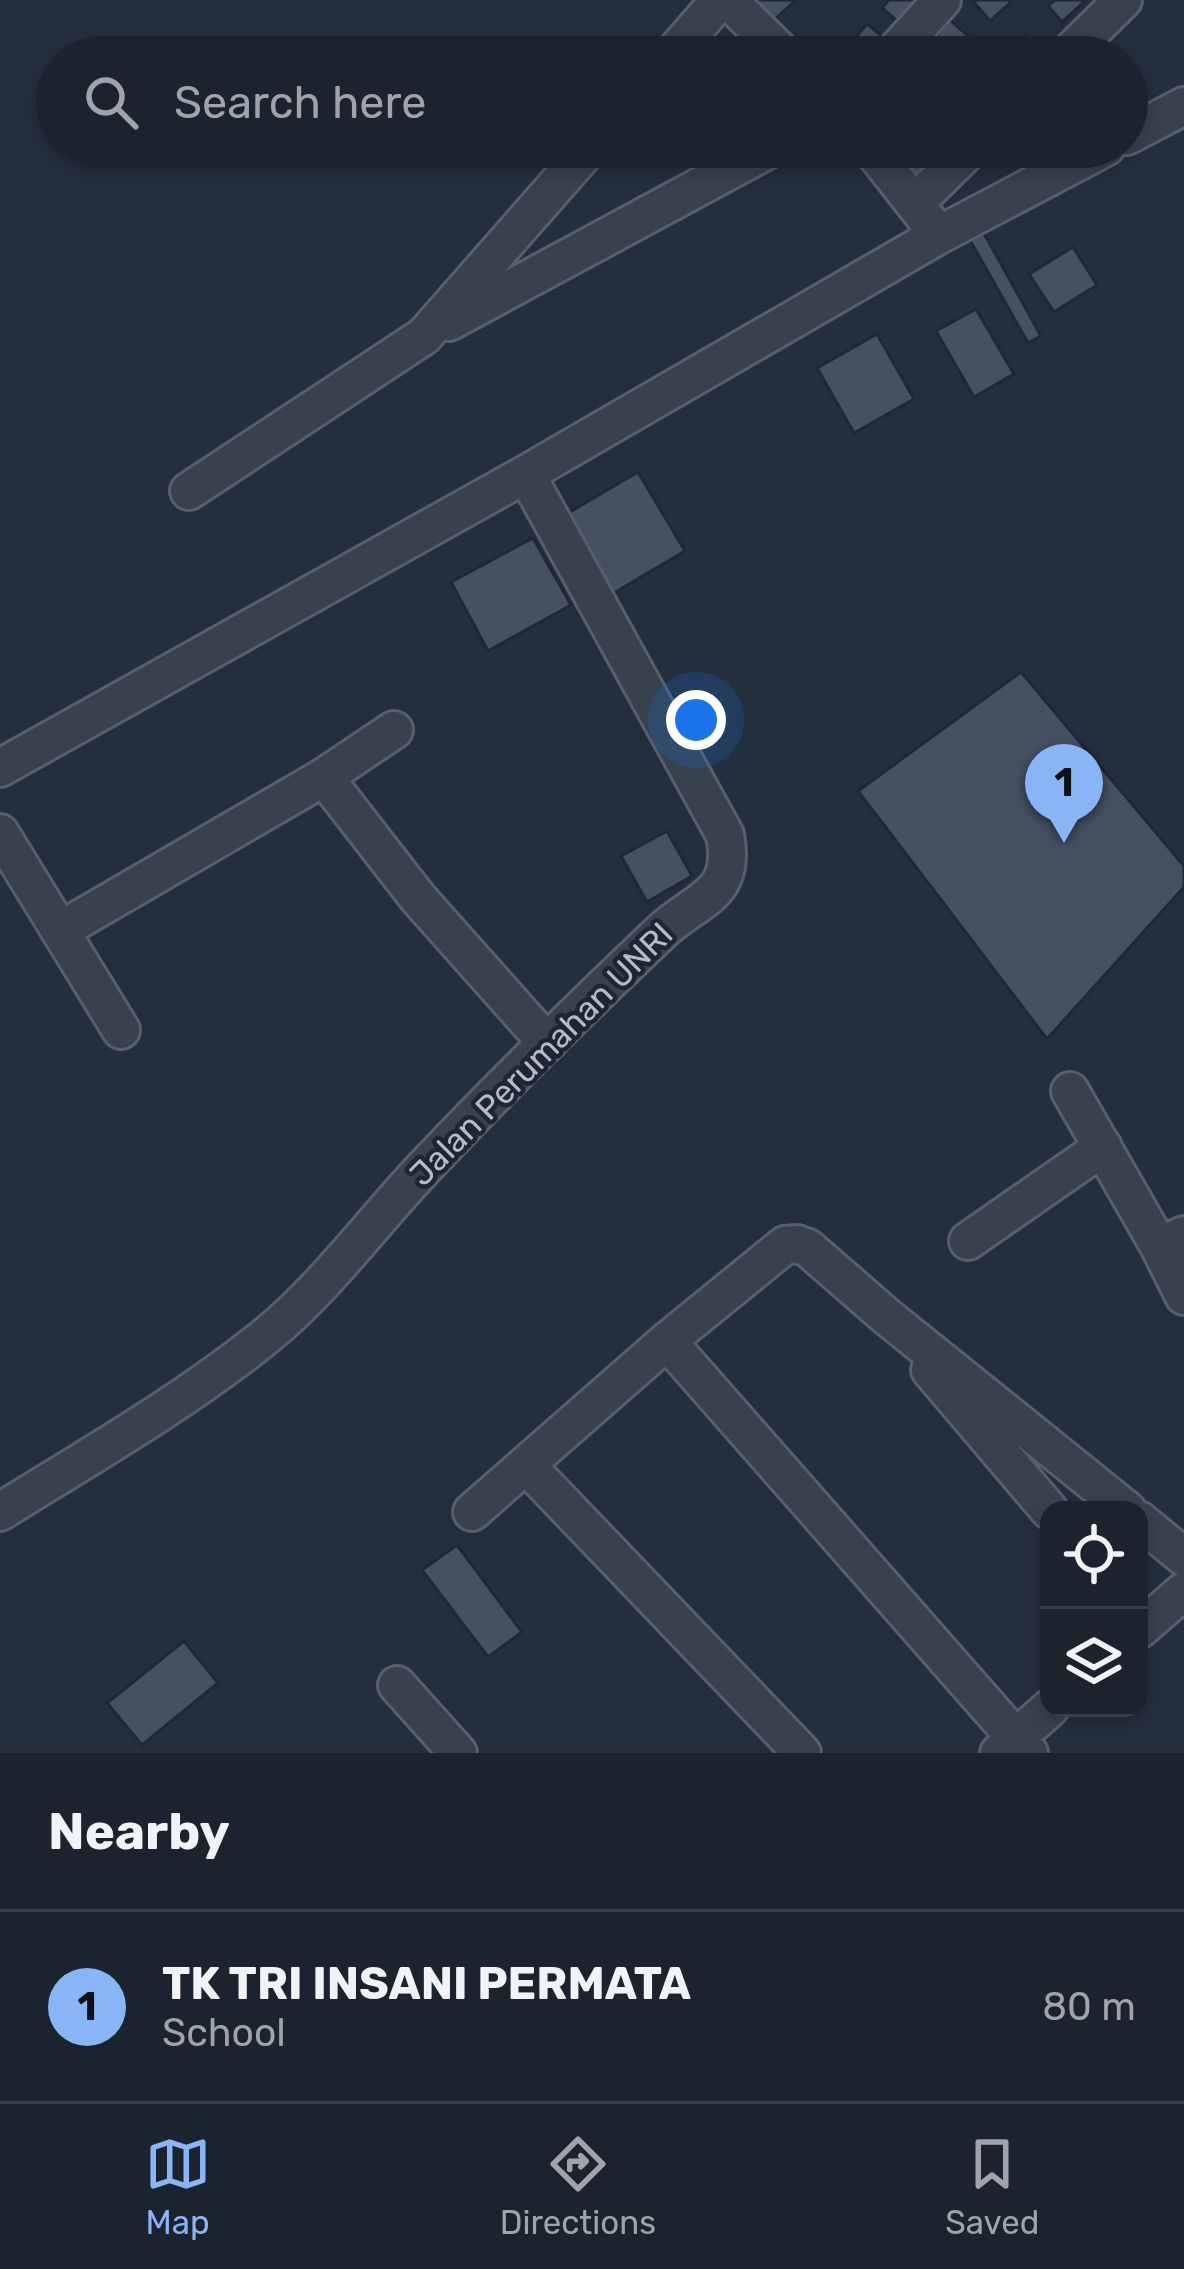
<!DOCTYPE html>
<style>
body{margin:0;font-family:Rubik,sans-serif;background:#282f3a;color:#f1f3f6}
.controls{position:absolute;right:36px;bottom:36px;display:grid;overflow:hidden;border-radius:24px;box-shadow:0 6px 18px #0003}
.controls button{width:108px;height:108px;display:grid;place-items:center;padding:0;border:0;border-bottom:3px solid #39404a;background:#1b232e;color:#f1f3f6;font:60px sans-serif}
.you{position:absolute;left:696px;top:720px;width:42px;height:42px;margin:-30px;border:9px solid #fff;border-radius:50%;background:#1a73e8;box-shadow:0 0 0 18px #1a73e833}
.badge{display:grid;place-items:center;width:78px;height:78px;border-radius:50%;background:#8ab4f8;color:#111;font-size:39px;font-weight:700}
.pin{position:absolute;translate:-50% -99px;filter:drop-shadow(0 3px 6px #0008)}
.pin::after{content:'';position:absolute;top:63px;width:42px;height:36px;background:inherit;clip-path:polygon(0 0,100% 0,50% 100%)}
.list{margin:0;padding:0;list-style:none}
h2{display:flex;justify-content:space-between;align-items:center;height:156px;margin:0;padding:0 48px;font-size:51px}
h2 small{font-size:39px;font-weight:400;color:#a0a4aa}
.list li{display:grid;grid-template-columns:78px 1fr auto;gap:36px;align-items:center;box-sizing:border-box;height:192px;padding:0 48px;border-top:3px solid #39404a}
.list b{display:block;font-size:45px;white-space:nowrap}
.list p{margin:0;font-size:39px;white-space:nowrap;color:#a0a4aa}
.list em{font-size:39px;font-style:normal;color:#a0a4aa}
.icon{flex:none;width:66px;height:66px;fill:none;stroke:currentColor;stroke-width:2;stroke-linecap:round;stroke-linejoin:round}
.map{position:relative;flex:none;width:1184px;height:1753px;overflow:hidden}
.search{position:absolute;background:#1b232e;box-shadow:0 6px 18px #0003;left:36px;right:36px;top:36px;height:132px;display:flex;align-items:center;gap:30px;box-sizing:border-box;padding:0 42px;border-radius:66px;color:#a0a4aa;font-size:45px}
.sheet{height:348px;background:#1b232e}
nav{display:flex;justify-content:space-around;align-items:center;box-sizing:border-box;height:168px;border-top:3px solid #39404a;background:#1b232e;font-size:33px;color:#a0a4aa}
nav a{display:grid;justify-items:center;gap:6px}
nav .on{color:#8ab4f8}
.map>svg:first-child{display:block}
.building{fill:#455162;stroke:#1f2835;stroke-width:3}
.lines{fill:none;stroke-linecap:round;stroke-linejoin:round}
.minor-casing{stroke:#565f6c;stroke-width:42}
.minor{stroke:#38414e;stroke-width:36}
.labels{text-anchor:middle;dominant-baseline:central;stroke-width:9;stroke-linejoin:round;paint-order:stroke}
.street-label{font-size:33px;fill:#b4bcc9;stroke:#1d2633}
</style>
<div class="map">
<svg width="1184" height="1753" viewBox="0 0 1184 1753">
<rect width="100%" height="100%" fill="#242f3e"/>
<path class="building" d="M750 0H796L771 23Z
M889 0H927L904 27 882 8Z
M972 0H1009L1011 2 990 21Z
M1055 0H1086L1062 22 1048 6Z
M950 20 968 36 949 57H943L929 44Z
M867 24 891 43 880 57H853L845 50Z
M1026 35 1038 49 1028 57H1000Z
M923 147 940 166 914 186 898 167Z
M976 219 1041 336 1028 343 962 226Z
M1073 247 1097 285 1054 312 1029 274Z
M976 309 1014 374 974 397 936 331Z
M877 334 914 399 854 433 817 368Z
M638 472 685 551 602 600 556 520Z
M533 538 571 605 488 651 451 582Z
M1021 672 1184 866V887L1047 1039 858 791Z
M667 831 692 876 647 902 621 856Z
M457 1545 522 1632 488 1657 422 1570Z
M184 1641 218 1683 142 1745 107 1703Z"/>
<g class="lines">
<g class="minor-casing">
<path id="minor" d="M728 0 786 57
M670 57 720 0
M890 57 942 0
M1065 57 1123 0
M1127 136 1184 106
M870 147 939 235
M915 203 972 147
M449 322 773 147
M189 491 424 336 590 147
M0 768 526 474 939 235 1106 147
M324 777 418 898 547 1043
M0 833 121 1030
M61 930 324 777 394 730
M1070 1091 1159 1246 1184 1235
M968 1241 1103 1147
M1159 1246 1184 1296
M667 1341 1029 1753
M930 1370 1049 1510
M526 1465 802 1753
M0 1512C90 1456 184 1402 266 1336 324 1289 371 1224 422 1170 499 1088 580 1009 661 932 697 898 737 896 725 835L526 474
M472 1512 667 1341 785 1245 797 1244 808 1248 886 1316 1127 1510
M1139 1520 1184 1557
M1139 1630 1184 1591
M397 1685 458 1753
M999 1753 1050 1708"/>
</g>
<use href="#minor" class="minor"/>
</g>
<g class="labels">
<g class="street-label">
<text transform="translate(541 1054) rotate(-45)">Jalan Perumahan UNRI</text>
</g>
</g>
</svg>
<div class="controls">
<button><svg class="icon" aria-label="locate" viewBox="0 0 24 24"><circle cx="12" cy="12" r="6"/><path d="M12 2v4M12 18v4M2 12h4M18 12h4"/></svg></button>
<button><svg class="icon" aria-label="layers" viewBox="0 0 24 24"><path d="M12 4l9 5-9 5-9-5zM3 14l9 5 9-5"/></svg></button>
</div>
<div class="you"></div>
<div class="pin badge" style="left:1064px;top:843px">1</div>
<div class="search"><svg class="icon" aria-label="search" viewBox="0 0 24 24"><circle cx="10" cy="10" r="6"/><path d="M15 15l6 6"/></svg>Search here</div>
</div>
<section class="sheet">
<h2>Nearby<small></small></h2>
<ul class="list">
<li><span class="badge">1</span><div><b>TK TRI INSANI PERMATA</b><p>School</p></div><em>80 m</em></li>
</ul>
</section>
<nav>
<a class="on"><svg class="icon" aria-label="map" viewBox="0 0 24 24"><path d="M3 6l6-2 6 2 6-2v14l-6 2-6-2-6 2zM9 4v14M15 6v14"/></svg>Map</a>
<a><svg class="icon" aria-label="directions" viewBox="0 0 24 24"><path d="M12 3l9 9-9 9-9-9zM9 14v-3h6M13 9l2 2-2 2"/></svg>Directions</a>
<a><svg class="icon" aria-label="saved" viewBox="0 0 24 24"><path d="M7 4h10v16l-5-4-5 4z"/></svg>Saved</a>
</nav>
